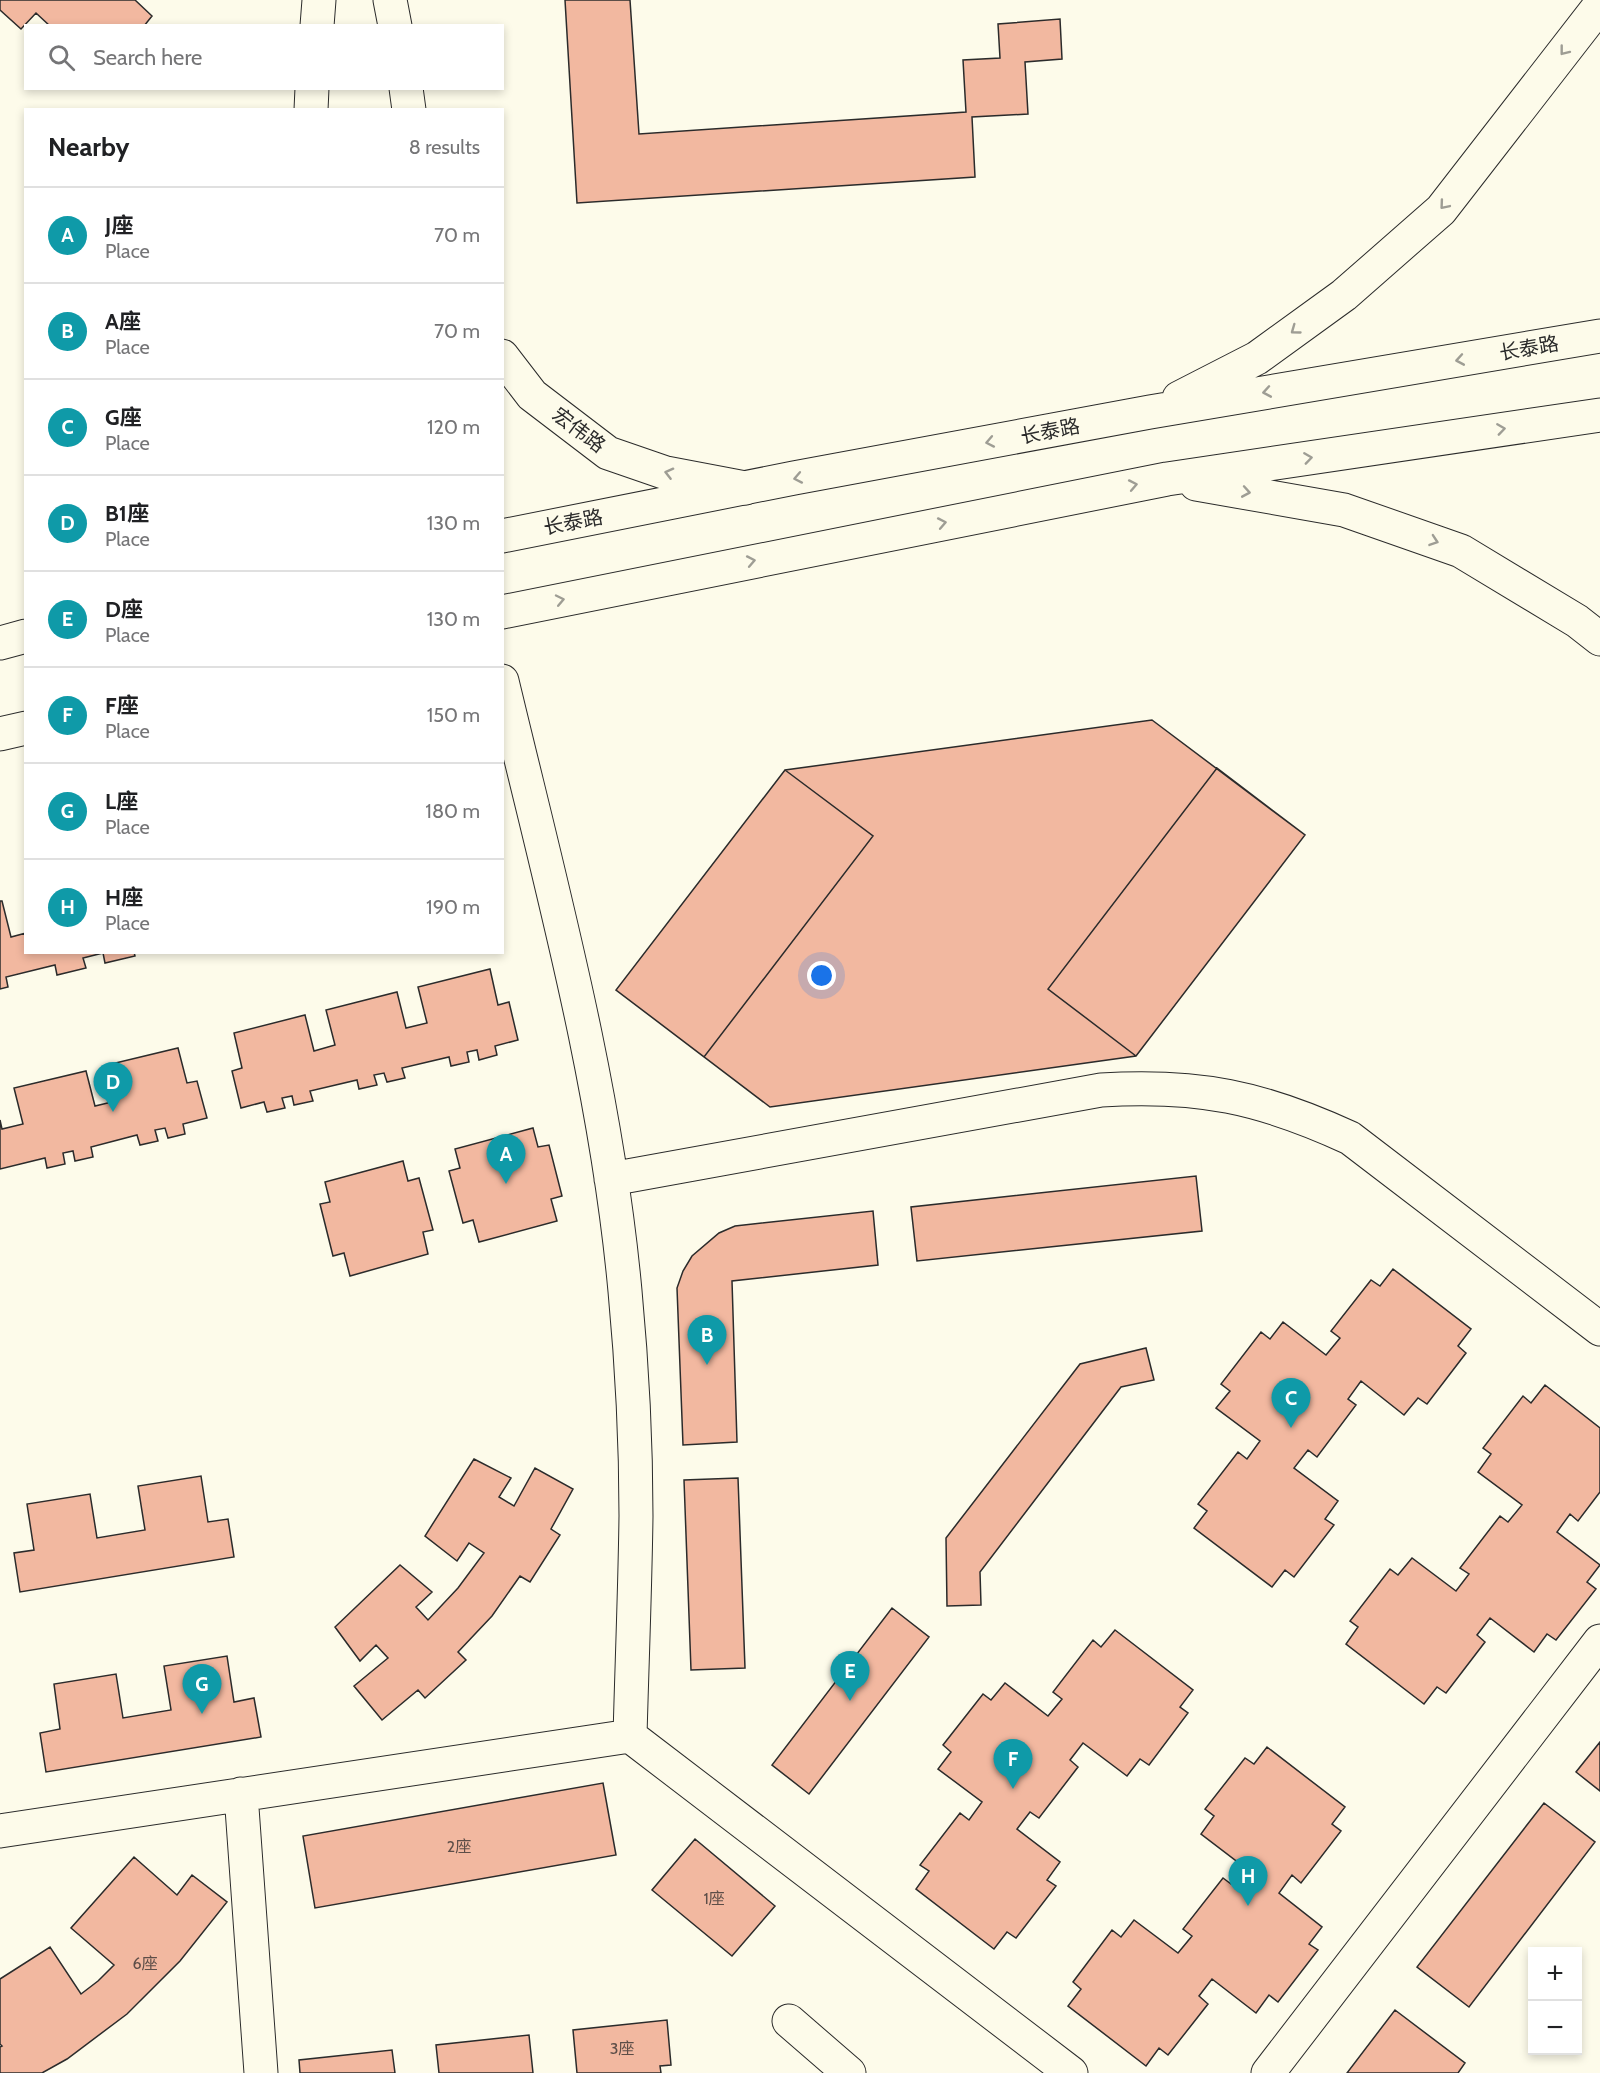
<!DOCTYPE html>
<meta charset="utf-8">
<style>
body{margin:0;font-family:Cabin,"Noto Sans SC",sans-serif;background:#f6f6f6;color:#202124}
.controls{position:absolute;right:18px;bottom:18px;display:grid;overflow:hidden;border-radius:0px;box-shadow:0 3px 9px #0003}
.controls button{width:54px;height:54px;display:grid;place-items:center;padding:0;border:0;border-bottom:2px solid #e0e0e0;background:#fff;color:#202124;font:30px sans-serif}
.you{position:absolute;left:822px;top:976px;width:21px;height:21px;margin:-15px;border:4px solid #fff;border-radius:50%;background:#1a73e8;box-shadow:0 0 0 9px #1a73e833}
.badge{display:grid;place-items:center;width:39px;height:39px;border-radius:50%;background:#0f766e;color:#fff;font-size:20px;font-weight:700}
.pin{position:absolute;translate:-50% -50px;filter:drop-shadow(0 2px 3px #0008)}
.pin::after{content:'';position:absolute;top:32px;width:21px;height:18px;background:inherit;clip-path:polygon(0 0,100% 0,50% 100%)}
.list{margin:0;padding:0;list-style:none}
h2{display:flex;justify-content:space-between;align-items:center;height:78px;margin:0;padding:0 24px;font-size:26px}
h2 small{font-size:20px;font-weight:400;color:#757577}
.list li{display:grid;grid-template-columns:39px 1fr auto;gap:18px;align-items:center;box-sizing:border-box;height:96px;padding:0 24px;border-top:2px solid #e0e0e0}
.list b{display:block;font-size:22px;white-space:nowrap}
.list p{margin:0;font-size:20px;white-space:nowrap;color:#757577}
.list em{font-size:20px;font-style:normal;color:#757577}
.icon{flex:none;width:33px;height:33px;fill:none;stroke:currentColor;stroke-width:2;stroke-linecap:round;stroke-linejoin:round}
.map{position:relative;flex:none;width:1600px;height:2073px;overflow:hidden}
.search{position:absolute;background:#fff;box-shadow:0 3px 9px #0003;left:24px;top:24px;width:480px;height:66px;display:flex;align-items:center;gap:15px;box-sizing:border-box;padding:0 21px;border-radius:0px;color:#757577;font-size:22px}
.panel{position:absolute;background:#fff;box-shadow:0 3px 9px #0003;left:24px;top:108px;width:480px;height:846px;border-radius:0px}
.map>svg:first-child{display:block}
.building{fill:#f2b8a0;stroke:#2b2b2b;stroke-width:1.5}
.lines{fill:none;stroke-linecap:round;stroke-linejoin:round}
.minor-casing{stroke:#2b2b2b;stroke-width:35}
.highway-casing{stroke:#2b2b2b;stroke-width:35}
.minor{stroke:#fdfbea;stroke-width:33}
.highway{stroke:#fdfbea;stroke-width:33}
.oneway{stroke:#9e9d94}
.labels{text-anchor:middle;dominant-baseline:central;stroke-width:4.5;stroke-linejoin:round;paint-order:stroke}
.number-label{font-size:16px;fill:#5d4e48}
.street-label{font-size:20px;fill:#2b2b2b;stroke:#fdfbea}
</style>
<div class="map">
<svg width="1600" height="2073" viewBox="0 0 1600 2073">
<rect width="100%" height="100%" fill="#fdfbea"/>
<path class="building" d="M0 0H135L152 16 144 26H50L36 13 21 29 0 10Z
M565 0H630L639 134 966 112 963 60 1000 58 998 24 1060 19 1062 59 1025 62 1028 114 972 117 975 177 577 203Z
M1152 720 1305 835 1136 1056 770 1107 616 990 785 770Z
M1217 768 1305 835 1136 1056 1048 989Z
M785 770 873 836 704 1057 616 990Z
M0 901H2L11 937 26 933V952H134L135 956 105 963 103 953 83 958 86 968 57 975 55 965 6 977 8 987 0 989Z
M490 969 498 1005 509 1002 518 1040 495 1046 497 1055 479 1060 477 1050 467 1052 469 1062 451 1066 449 1057 402 1068 405 1078 387 1082 384 1073 374 1075 377 1085 359 1089 357 1080 310 1091 313 1101 294 1105 292 1096 282 1098 285 1108 267 1112 264 1102 241 1108 232 1071 242 1068 234 1033 305 1015 314 1051 335 1045 326 1010 397 992 406 1028 427 1023 418 987Z
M178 1048 187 1083 197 1081 207 1118 183 1124 185 1134 168 1138 165 1128 155 1130 158 1141 140 1145 137 1135 91 1147 93 1157 75 1161 73 1151 63 1153 65 1164 47 1168 45 1158 0 1169V1120L2 1129 23 1124 14 1088 86 1071 95 1106 116 1101 107 1065Z
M533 1128 538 1147 549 1145 562 1196 551 1199 557 1221 479 1242 473 1220 463 1223 449 1171 460 1168 455 1149Z
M403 1161 408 1181 419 1178 433 1230 423 1232 428 1254 350 1276 344 1253 333 1256 320 1204 330 1202 325 1182Z
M1196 1176 1202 1231 917 1261 911 1207Z
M873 1211 878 1265 732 1281 737 1442 683 1445 677 1288 683 1271 692 1256 719 1233 735 1226Z
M1393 1269 1471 1329 1458 1346 1466 1353 1427 1404 1418 1398 1404 1415 1361 1381 1348 1399 1356 1405 1317 1457 1308 1450 1294 1468 1338 1501 1325 1519 1334 1525 1294 1577 1285 1570 1272 1587 1194 1528 1207 1511 1198 1504 1238 1452 1247 1459 1260 1441 1216 1408 1230 1391 1221 1384 1261 1332 1270 1339 1283 1322 1326 1355 1340 1338 1331 1331 1371 1280 1380 1286Z
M1146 1348 1154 1380 1121 1387 980 1572 981 1605 947 1606 946 1538 1080 1364Z
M1545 1385 1600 1428V1492L1578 1521 1570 1514 1557 1532 1600 1565 1587 1582 1596 1589 1556 1640 1547 1634 1534 1652 1490 1618 1477 1635 1485 1642 1446 1693 1437 1687 1424 1704 1346 1644 1358 1627 1350 1621 1390 1569 1398 1575 1412 1558 1456 1591 1469 1574 1460 1568 1500 1516 1508 1522 1522 1505 1478 1472 1491 1454 1483 1448 1523 1396 1531 1403Z
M474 1459 511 1478 499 1497 514 1506 535 1468 573 1489 551 1529 560 1535 530 1582 520 1576 492 1616 458 1652 466 1660 425 1698 418 1690 382 1720 354 1686 388 1658 376 1645 360 1661 335 1627 400 1565 432 1592 416 1607 428 1620 458 1588 484 1553 469 1543 457 1561 425 1536Z
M201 1476 208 1522 228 1519 234 1557 20 1592 14 1553 34 1550 27 1504 90 1494 97 1538 145 1530 138 1486Z
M738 1478 745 1668 691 1670 684 1480Z
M892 1608 929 1637 809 1794 772 1765Z
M1115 1630 1193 1690 1180 1707 1188 1713 1149 1765 1140 1759 1127 1776 1083 1743 1070 1760 1078 1767 1039 1818 1030 1812 1017 1829 1060 1862 1047 1880 1056 1886 1016 1938 1007 1932 994 1949 916 1889 929 1871 920 1865 960 1813 969 1820 982 1802 938 1769 951 1752 943 1745 983 1694 991 1700 1005 1683 1048 1716 1062 1699 1053 1692 1093 1640 1101 1647Z
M227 1656 234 1702 254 1698 261 1737 46 1772 40 1733 60 1729 54 1684 116 1674 123 1718 171 1710 164 1666Z
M1600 1742V1791L1576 1772Z
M1267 1747 1345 1807 1332 1824 1341 1831 1301 1883 1292 1875 1279 1893 1322 1927 1309 1944 1318 1950 1278 2002 1269 1995 1256 2013 1212 1979 1199 1996 1208 2004 1168 2055 1159 2048 1146 2066 1068 2006 1081 1989 1073 1982 1112 1930 1121 1937 1134 1920 1178 1953 1192 1936 1183 1929 1223 1878 1231 1884 1244 1867 1201 1834 1214 1816 1205 1809 1245 1758 1254 1764Z
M603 1783 616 1855 315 1908 303 1836Z
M1544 1803 1595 1842 1469 2007 1417 1967Z
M695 1839 775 1906 732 1956 652 1890Z
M134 1857 177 1895 192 1875 227 1902 180 1961 127 2014 67 2059 42 2073H0V2047L2 2046 0 2044V1979L50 1947 81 1994 98 1981 114 1965 71 1928Z
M1395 2010 1465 2063 1458 2073H1347Z
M667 2020 671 2065 660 2066 661 2073H577L573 2030Z
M529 2035 533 2073H439L436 2045Z
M392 2050 395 2073H300L299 2060Z"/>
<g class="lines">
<g class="minor-casing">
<path id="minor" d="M390 0 395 26
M317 26 319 0
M406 88 409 110
M311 110 312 88
M502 356 532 395 608 453 666 473 745 488
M611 1179 1101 1090C1198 1084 1261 1097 1350 1138L1600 1329
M630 1736 1071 2073
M241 1794 261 2073
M0 1831 630 1736C632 1662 635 1589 636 1516 636 1441 632 1365 625 1291 606 1084 550 882 502 681
M789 2021 849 2073
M1268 2073 1600 1641"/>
</g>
<g class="highway-casing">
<path id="highway" d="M1179 398 1257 358 1344 295 1441 210 1600 5
M1196 484 1344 510 1461 551 1577 621 1600 639
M502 536 794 478 1150 412 1600 336
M502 612 1167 479 1600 415
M0 643 26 636
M0 734 26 728"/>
</g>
<use href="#minor" class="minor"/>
<use href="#highway" class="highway"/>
</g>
<defs><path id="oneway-chevron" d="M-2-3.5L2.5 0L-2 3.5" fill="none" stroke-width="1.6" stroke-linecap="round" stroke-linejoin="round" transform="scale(1.5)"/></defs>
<g class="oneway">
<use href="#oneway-chevron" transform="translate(1564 51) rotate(128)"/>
<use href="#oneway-chevron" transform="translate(1444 205) rotate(130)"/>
<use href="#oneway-chevron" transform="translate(1295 330) rotate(144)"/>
<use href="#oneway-chevron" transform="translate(1460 360) rotate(170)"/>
<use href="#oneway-chevron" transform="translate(1267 392) rotate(170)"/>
<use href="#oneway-chevron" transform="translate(1501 429) rotate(-8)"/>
<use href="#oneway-chevron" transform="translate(990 442) rotate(169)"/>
<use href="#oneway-chevron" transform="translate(1308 458) rotate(-8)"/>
<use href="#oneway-chevron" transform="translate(669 473) rotate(-166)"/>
<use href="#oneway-chevron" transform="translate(798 478) rotate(169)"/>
<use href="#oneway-chevron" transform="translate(1133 485) rotate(-11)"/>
<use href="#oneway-chevron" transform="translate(1246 492) rotate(10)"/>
<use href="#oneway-chevron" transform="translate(942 523) rotate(-11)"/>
<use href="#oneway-chevron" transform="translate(1434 541) rotate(19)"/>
<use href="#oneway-chevron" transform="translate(751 561) rotate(-11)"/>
<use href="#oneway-chevron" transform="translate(560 600) rotate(-12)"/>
</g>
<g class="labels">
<g class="number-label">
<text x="459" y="1846">2座</text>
<text x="714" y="1898">1座</text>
<text x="145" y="1963">6座</text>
<text x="622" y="2048">3座</text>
</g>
<g class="street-label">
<text transform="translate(1529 348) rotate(-10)">长泰路</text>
<text transform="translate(579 430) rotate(37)">宏伟路</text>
<text transform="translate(1050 431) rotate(-11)">长泰路</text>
<text transform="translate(573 522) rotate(-11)">长泰路</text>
</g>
</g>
</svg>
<div class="controls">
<button>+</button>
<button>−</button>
</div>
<div class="you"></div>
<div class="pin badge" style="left:506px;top:1184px;background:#0f9aa8">A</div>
<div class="pin badge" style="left:707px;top:1365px;background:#0f9aa8">B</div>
<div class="pin badge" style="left:1291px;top:1428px;background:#0f9aa8">C</div>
<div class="pin badge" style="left:113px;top:1112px;background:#0f9aa8">D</div>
<div class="pin badge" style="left:850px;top:1701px;background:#0f9aa8">E</div>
<div class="pin badge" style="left:1013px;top:1789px;background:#0f9aa8">F</div>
<div class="pin badge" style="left:202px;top:1714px;background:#0f9aa8">G</div>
<div class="pin badge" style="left:1248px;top:1906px;background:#0f9aa8">H</div>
<div class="search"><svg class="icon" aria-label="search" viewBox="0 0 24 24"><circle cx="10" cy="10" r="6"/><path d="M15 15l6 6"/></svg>Search here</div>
<section class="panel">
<h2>Nearby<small>8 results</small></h2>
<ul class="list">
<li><span class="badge" style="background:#0f9aa8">A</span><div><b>J座</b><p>Place</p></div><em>70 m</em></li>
<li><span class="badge" style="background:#0f9aa8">B</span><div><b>A座</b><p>Place</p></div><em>70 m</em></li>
<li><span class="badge" style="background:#0f9aa8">C</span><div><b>G座</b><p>Place</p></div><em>120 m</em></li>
<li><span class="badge" style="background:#0f9aa8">D</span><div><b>B1座</b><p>Place</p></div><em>130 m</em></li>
<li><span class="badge" style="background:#0f9aa8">E</span><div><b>D座</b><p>Place</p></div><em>130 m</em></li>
<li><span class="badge" style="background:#0f9aa8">F</span><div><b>F座</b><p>Place</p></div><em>150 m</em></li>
<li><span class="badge" style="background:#0f9aa8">G</span><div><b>L座</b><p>Place</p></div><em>180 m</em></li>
<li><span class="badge" style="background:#0f9aa8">H</span><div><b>H座</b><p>Place</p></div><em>190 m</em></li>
</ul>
</section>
</div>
